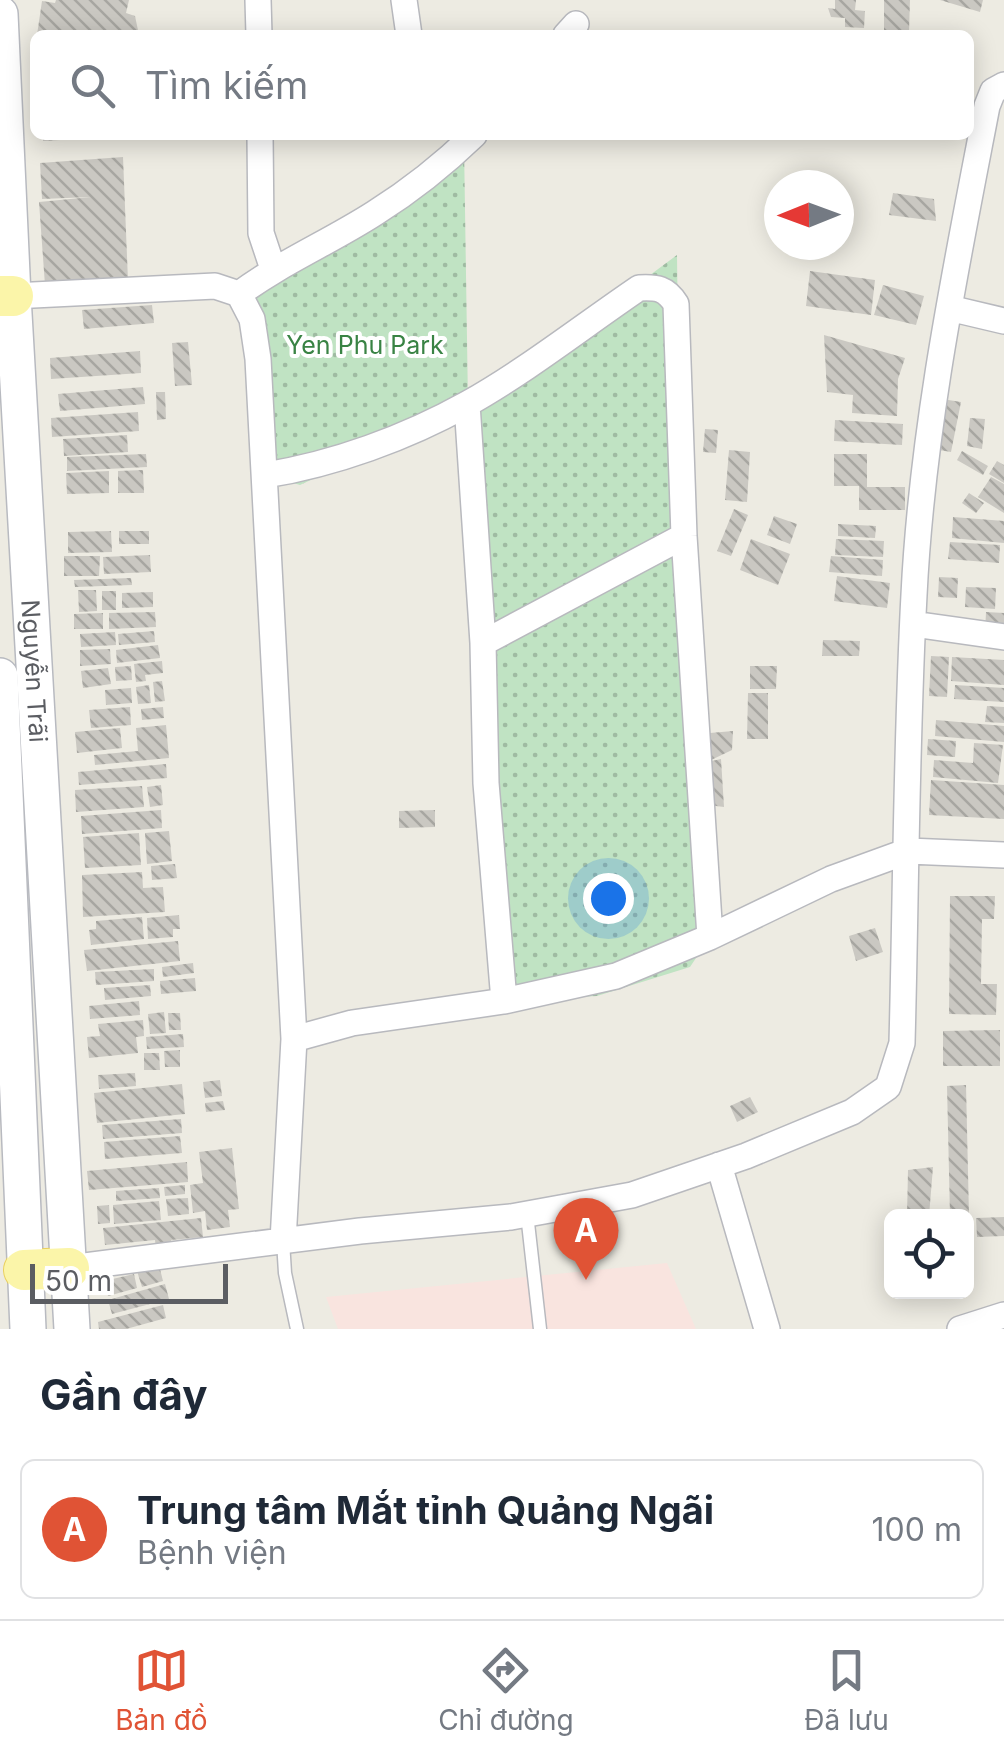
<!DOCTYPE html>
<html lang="vi">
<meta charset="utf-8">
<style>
body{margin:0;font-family:Inter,sans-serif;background:#f6f6f7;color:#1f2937}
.controls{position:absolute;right:30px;bottom:30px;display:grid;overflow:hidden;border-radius:15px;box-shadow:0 5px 25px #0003}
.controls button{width:90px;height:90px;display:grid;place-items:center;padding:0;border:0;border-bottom:2px solid #e0e1e3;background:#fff;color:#1f2937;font:50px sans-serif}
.compass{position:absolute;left:764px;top:170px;width:90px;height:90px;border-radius:50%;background:#fff;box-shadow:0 5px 25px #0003;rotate:269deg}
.scale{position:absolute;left:30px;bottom:25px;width:198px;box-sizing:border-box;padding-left:10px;border:5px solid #5b5d62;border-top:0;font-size:28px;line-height:35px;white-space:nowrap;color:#5b5d62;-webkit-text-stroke:8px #fff;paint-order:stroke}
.you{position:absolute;left:608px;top:898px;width:35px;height:35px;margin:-25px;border:8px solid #fff;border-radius:50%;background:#1a73e8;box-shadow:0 0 0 15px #1a73e833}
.badge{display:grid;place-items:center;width:65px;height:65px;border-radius:50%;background:#e05335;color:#fff;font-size:32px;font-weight:700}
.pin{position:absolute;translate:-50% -82px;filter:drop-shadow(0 2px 5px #0008)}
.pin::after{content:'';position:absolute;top:52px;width:35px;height:30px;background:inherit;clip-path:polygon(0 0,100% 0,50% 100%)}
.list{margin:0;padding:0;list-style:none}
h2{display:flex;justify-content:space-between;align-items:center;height:130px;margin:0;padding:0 40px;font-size:42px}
h2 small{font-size:32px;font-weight:400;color:#747a83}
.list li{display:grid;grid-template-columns:65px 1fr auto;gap:30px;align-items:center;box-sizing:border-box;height:140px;margin:0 20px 20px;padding:0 20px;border:2px solid #e0e1e3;border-radius:15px}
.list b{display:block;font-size:38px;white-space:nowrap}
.list p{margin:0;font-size:32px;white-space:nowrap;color:#747a83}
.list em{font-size:32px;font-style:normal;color:#747a83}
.icon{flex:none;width:55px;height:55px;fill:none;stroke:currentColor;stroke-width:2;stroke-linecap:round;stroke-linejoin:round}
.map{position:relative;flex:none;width:1004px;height:1329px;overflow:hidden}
.search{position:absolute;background:#fff;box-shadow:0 5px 25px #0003;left:30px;right:30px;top:30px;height:110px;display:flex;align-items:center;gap:25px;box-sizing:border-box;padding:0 35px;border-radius:15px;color:#747a83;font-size:38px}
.sheet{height:290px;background:#fff}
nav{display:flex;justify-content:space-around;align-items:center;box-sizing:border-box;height:140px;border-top:2px solid #e0e1e3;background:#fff;font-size:28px;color:#747a83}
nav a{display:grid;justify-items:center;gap:5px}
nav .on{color:#e05335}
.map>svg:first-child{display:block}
.medical{fill:#f9e4df}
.grass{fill:url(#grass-dots)}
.building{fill:url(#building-back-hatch)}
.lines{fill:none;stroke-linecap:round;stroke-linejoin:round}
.lane-casing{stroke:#b8b9be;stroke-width:15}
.street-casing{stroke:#b8b9be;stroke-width:28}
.secondary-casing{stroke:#b8bac0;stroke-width:38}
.primary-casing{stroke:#ead05e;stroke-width:42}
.lane{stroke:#fff;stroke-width:12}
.street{stroke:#fff;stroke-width:25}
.secondary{stroke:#fff;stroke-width:35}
.primary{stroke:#fbf5a9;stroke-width:40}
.labels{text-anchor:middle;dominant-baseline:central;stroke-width:8;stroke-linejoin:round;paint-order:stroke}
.park-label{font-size:25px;fill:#398344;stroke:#fff}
.street-label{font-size:25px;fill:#5b5d62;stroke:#fff}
</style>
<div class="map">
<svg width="1004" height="1329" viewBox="0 0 1004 1329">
<defs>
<pattern id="grass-dots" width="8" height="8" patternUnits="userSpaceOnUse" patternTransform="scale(2.5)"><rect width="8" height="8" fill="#c0e3c3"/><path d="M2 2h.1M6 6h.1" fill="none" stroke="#9fbba2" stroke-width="1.8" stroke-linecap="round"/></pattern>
<pattern id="building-back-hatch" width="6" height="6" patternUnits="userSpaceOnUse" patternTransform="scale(2.5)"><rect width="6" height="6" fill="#cac8c2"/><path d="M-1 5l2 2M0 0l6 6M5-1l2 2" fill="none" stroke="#a7a6a1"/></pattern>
</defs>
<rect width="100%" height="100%" fill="#edebe2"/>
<path class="medical" d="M667 1263 696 1329H338L326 1297Z"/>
<path class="grass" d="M464 144 468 403 530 364 677 255 678 337 710 937 690 967 597 996 504 1001 467 407 300 485 266 475 239 294Z"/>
<path class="building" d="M56 0H129L126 13 135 16 139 35H37L42 1 55 3Z
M835 0H856L855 10 865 11 864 28 845 27V18L831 17 828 8 835 9Z
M884 0H910L909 32H884Z
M940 0H983L980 12Z
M43 135H94V138L43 141Z
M123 157 128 281 45 285 39 202 91 197 42 199 40 163Z
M893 193 934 199 936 221 889 215Z
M810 271 875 280 871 315 806 306Z
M883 285 924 296 916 325 874 315Z
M152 305 154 323 84 329 82 310Z
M824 335 905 358 898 379 897 416 852 413 853 395 827 392Z
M188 342 192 385 175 386 172 343Z
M140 351 141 373 51 379 50 358Z
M143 387 145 404 60 411 58 394Z
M156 392H165L166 419 157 420Z
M942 399 961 402 951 452 933 449Z
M138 412 139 431 52 437 51 418Z
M970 418 985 419 982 449 967 446Z
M835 420 903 424 902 445 834 441Z
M705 429 718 430 716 453 703 452Z
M127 435 128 452 64 456 63 439Z
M729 450 750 452 747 502 725 500Z
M962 451 988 466 983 475 957 460Z
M146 454 147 467 67 471V457Z
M834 454H867V487H905V510H859V486H834Z
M997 461 1004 465V483L989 474Z
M143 470 144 493H118V471Z
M109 471V493L67 494 66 473Z
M991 477 1004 484V513L978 497Z
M969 493 984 503 976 513 962 503Z
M734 509 748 515 731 556 717 551Z
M774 516 797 524 790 544 767 535Z
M953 517 1004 521V543L952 538Z
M838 524 876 526 875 538 838 536Z
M111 531 112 552 68 553V532Z
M119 531H149V544H119Z
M751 539 790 554 778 585 740 570Z
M836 539 884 541 883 557 835 555Z
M950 542 1000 545 999 563 948 559Z
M150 555 151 572 104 574 103 557Z
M64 556H100L99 576H64Z
M831 556 883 560 882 576 829 572Z
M837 576 890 583 887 608 834 601Z
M939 577 958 578 957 598 938 597Z
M131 578 132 585 75 587 74 580Z
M966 587 996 588 995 609 965 607Z
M78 590H96L97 611 79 612Z
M102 591H116V610H102Z
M153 592V607L122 608V593Z
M155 612 156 627 109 629V613Z
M986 612 1004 613V634L985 633Z
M103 613V629H74V614Z
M154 631 155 642 119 645 118 634Z
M115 632 116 645 81 647 80 634Z
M823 640 860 641 859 656H822Z
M158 645 160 658 117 663 116 650Z
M110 649 111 664 80 666V650Z
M931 656 949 657 947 697 929 696Z
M952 657 1004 660V685L951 681Z
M162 661 163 673 145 675 146 681 136 682 134 664Z
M131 666 132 680 116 681 115 667Z
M750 666H777L776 689H750Z
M108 668 111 684 83 688 81 671Z
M162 681 165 701 155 702 153 682Z
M149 685 151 703 138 704 136 687Z
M955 685 1004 688V702L954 699Z
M131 688 132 703 106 705 105 690Z
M748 693H768V739H747Z
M987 706 1004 707V723L985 722Z
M130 707 131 725 91 728 89 710Z
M163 707 164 718 142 720 141 709Z
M936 720 1004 726V742L935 736Z
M166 725 169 758 95 765 94 755 138 751 136 728Z
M120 728 122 748 77 753 75 732Z
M733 731 732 750 707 762 710 733Z
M928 739 956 741 955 757 927 755Z
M974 743 1003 745 998 783 933 777 934 760 973 763Z
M721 759 724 807 708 805 707 762Z
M166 764 167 778 79 785 78 772Z
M931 780 1004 785V819L929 815Z
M161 785 163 805 150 807 147 787Z
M142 786 144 807 76 812 75 790Z
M161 810 162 828 82 834 81 816Z
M435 810V827L399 828V811Z
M169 831 172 861 147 864 145 833Z
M139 833 141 865 85 868 83 837Z
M175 864 177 878 152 880 151 866Z
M142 872 143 888 163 887 165 912 83 917 82 875Z
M950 896H995L994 919H982L981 984H997L996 1015 949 1014Z
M179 915 180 929H173V937L148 939 147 918Z
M142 917 144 939 91 945 89 930 96 929V921Z
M875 928 883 952 856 961 849 936Z
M178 941 180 961 87 971 84 950Z
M193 963 194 973 163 977 162 967Z
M154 969V981L96 985 95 972Z
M195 978 196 991 161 994 160 981Z
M150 985 151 996 105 1000 104 988Z
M139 1001 140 1015 90 1019 89 1006Z
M164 1012 166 1033 150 1034 148 1014Z
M168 1013H180L181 1030H169Z
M143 1020 144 1036 136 1037 138 1053 89 1058 87 1037 100 1036 98 1024Z
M1000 1030V1066H943V1031Z
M183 1034 184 1047 147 1049 146 1037Z
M180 1050V1067H165L164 1051Z
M144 1053H159L160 1070H144Z
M135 1073 136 1086 99 1089 98 1075Z
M220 1080 222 1096 205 1098 203 1082Z
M182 1084 185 1114 97 1123 94 1093Z
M966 1085 969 1216H950L947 1086Z
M750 1097 758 1112 737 1122 730 1106Z
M223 1101 225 1110 206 1112 205 1103Z
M181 1119 182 1133 103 1139 102 1125Z
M180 1136 182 1153 105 1159 104 1142Z
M232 1148 239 1209 228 1210 230 1227 207 1230 205 1211 193 1213 190 1185 203 1183 199 1152Z
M187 1162 188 1182 89 1190 87 1171Z
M933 1167 929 1216H907L908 1170Z
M185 1185V1194L165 1196 164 1187Z
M159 1188 160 1198 116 1201V1191Z
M188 1198 189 1214 168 1216 166 1199Z
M159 1201 161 1220 114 1224 113 1205Z
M109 1205 110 1223 98 1224 97 1206Z
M1004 1217V1236L977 1237 976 1218Z
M201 1218 203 1237 171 1240 172 1248 156 1249 155 1240 105 1245 103 1228Z
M159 1265 163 1281 142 1287 137 1271Z
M134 1274 137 1288 108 1296 104 1281Z
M165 1284 169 1299 112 1314 108 1300Z
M163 1305 166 1318 126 1329H99L98 1322Z"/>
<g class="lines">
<g class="lane-casing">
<path id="lane" d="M527 1214 540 1329
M283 1241 285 1273 297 1329"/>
</g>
<g class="street-casing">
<path id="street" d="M258 0 259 35
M404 0 409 35
M566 35 576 24
M260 135 261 233 273 269
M239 294C282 262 330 242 375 213 410 191 444 164 474 135
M13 296 215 286 239 294 252 319 258 359 294 1039 283 1241
M949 308 1004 321
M467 404 483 643 486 783 504 1001
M266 475C334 464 406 438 467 404 526 371 583 326 639 288 657 287 666 288 676 304L684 536 710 937
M913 624 1004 637
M483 643 684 536
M294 1039 352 1023 504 1001 616 976 710 937 831 879 908 851 1004 855
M719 1165 767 1329
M69 1268 360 1231 511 1217 632 1195 746 1156 852 1112 888 1087 902 1043C906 894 906 744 914 595 922 430 956 267 987 106L993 91 1004 85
M960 1329 1004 1315"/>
</g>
<g class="secondary-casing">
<g id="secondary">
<path id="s1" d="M0 14 13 296 72 1329"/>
<path d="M0 676 28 1329"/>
</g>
</g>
<g class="primary-casing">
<path id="primary" d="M0 296H13
M24 1270 69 1268"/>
</g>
<use href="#lane" class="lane"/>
<use href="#street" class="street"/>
<use href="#secondary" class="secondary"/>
<use href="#primary" class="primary"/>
</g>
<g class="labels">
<g class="park-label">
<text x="365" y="345">Yen Phu Park</text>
</g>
<g class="street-label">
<text stroke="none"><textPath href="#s1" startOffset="658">Nguyễn Trãi</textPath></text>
</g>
</g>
</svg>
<div class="controls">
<button><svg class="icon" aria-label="locate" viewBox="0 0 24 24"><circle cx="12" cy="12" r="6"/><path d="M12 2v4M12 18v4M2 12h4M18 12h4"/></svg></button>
</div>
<svg class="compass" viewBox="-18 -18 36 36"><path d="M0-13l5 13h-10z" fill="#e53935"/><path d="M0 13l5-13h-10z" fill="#747a83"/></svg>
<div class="scale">50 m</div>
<div class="you"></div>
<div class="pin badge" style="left:586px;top:1280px">A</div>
<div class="search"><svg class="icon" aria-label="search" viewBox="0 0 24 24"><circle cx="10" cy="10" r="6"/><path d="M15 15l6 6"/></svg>Tìm kiếm</div>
</div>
<section class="sheet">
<h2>Gần đây<small></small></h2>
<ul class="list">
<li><span class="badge">A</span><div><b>Trung tâm Mắt tỉnh Quảng Ngãi</b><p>Bệnh viện</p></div><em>100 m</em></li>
</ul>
</section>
<nav>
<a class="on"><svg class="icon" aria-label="map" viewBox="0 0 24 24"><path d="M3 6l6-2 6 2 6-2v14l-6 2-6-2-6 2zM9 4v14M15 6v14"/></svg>Bản đồ</a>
<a><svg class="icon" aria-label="directions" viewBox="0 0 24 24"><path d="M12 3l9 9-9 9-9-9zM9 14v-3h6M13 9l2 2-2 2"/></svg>Chỉ đường</a>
<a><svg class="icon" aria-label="saved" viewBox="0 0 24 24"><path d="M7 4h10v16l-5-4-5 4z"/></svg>Đã lưu</a>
</nav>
